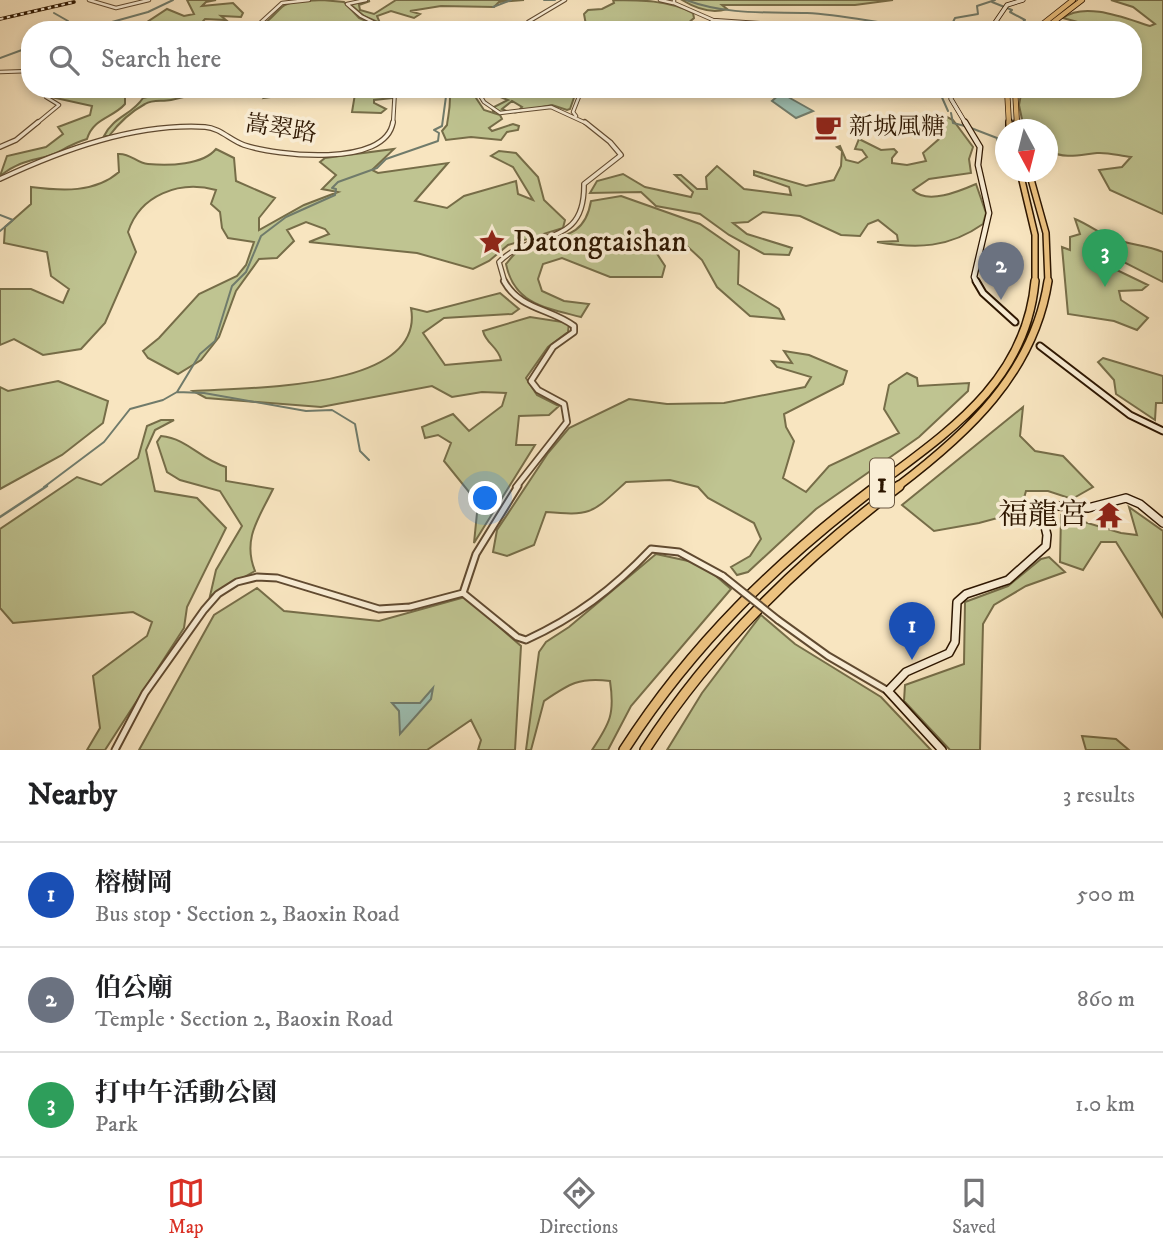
<!DOCTYPE html>
<meta charset="utf-8">
<style>
body{margin:0;font-family:"IM FELL DW Pica","Noto Serif TC",serif;background:#f2f2f2;color:#202124}
.compass{position:absolute;left:995px;top:119px;width:63px;height:63px;border-radius:50%;background:#fff;box-shadow:0 4px 10px #0003;rotate:173deg}
.you{position:absolute;left:486px;top:499px;width:24px;height:24px;margin:-18px;border:5px solid #fff;border-radius:50%;background:#1a73e8;box-shadow:0 0 0 10px #1a73e833}
.badge{display:grid;place-items:center;width:46px;height:46px;border-radius:50%;background:#d93025;color:#fff;font-size:23px;font-weight:700}
.pin{position:absolute;translate:-50% -58px;filter:drop-shadow(0 2px 4px #0008)}
.pin::after{content:'';position:absolute;top:37px;width:24px;height:21px;background:inherit;clip-path:polygon(0 0,100% 0,50% 100%)}
.list{margin:0;padding:0;list-style:none}
h2{display:flex;justify-content:space-between;align-items:center;height:91px;margin:0;padding:0 28px;font-size:30px}
h2 small{font-size:23px;font-weight:400;color:#757577}
.list li{display:grid;grid-template-columns:46px 1fr auto;gap:21px;align-items:center;box-sizing:border-box;height:105px;padding:0 28px;border-top:2px solid #e0e0e0}
.list b{display:block;font-size:26px;white-space:nowrap}
.list p{margin:0;font-size:23px;white-space:nowrap;color:#757577}
.list em{font-size:23px;font-style:normal;color:#757577}
.icon{flex:none;width:38px;height:38px;fill:none;stroke:currentColor;stroke-width:2;stroke-linecap:round;stroke-linejoin:round}
.map{position:relative;flex:none;width:1163px;height:750px;overflow:hidden}
.search{position:absolute;background:#fff;box-shadow:0 4px 10px #0003;left:21px;right:21px;top:21px;height:77px;display:flex;align-items:center;gap:18px;box-sizing:border-box;padding:0 24px;border-radius:28px;color:#757577;font-size:26px}
.sheet{height:406px;background:#fff}
nav{display:flex;justify-content:space-around;align-items:center;box-sizing:border-box;height:98px;border-top:2px solid #e0e0e0;background:#fff;font-size:19px;color:#757577}
nav a{display:grid;justify-items:center;gap:4px}
nav .on{color:#d93025}
.map>svg:first-child{display:block}
.green{fill:#bfc491;stroke:#766d48;stroke-width:2}
.water{fill:#9dbfb2;stroke:#707b6b;stroke-width:2}
.lines{fill:none;stroke-linecap:round;stroke-linejoin:round}
.stream-far1{stroke:#707b6b;stroke-width:2}
.stream{stroke:#707b6b;stroke-width:2.5}
.secondary-tunnel{stroke:#cfbc9a;stroke-width:5;stroke-dasharray:5 2.5;stroke-linecap:butt}
.street-far3-casing{stroke:#604a30;stroke-width:4.5}
.street-far2-casing{stroke:#604a30;stroke-width:6}
.street-far1-casing{stroke:#604a30;stroke-width:8}
.street-casing{stroke:#604a30;stroke-width:9}
.secondary-far3-casing{stroke:#2d1600;stroke-width:5}
.secondary-far2-casing{stroke:#2d1600;stroke-width:7}
.secondary-far1-casing{stroke:#2d1600;stroke-width:9}
.secondary-casing{stroke:#2d1600;stroke-width:10}
.highway-far3-casing{stroke:#2d1600;stroke-width:6}
.highway-far2-casing{stroke:#2d1600;stroke-width:8}
.highway-far1-casing{stroke:#2d1600;stroke-width:10}
.highway-casing{stroke:#2d1600;stroke-width:12}
.street-far3{stroke:#faeed6;stroke-width:2.5}
.street-far2{stroke:#faeed6;stroke-width:3.5}
.street-far1{stroke:#faeed6;stroke-width:4.5}
.street{stroke:#faeed6;stroke-width:5}
.secondary-far3{stroke:#faeed6;stroke-width:3.5}
.secondary-far2{stroke:#faeed6;stroke-width:4.5}
.secondary-far1{stroke:#faeed6;stroke-width:5}
.secondary{stroke:#faeed6;stroke-width:7}
.highway-far3{stroke:#ecc280;stroke-width:4.5}
.highway-far2{stroke:#ecc280;stroke-width:5}
.highway-far1{stroke:#ecc280;stroke-width:7}
.highway{stroke:#ecc280;stroke-width:9}
.rail-casing{stroke:#2d1600;stroke-width:3.5}
.rail{stroke:#faeed6;stroke-width:2;stroke-dasharray:3.5;stroke-linecap:butt}
.street-bridge-casing{stroke:#604a30;stroke-width:9;stroke-linecap:butt}
.street-bridge{stroke:#faeed6;stroke-width:5}
.labels{text-anchor:middle;dominant-baseline:central;stroke-width:7;stroke-linejoin:round;paint-order:stroke}
.far-poi-label{font-size:24px;fill:#2d1600;stroke:#faeed6;text-anchor:start}
.far-street-label{font-size:24px;fill:#2d1600;stroke:#faeed6}
.shield{fill:#faeed6;stroke:#6a5740;stroke-width:2}
.shield-label{font-size:28px;font-weight:bold;fill:#2d1600}
.poi-label{font-size:30px;fill:#2d1600;stroke:#faeed6;text-anchor:start}
</style>
<div class="map">
<svg width="1163" height="750" viewBox="0 0 1163 750">
<rect width="100%" height="100%" fill="#f8e5c0"/>
<filter id="stains"><feTurbulence type="fractalNoise" baseFrequency=".00286" numOctaves="4"/><feColorMatrix values="0 0 0 0 .2 0 0 0 0 .09 0 0 0 0 .02 0 0 0 .5 -.17"/></filter>
<radialGradient id="worn" r=".72"><stop offset=".6" stop-color="#630" stop-opacity="0"/><stop offset="1" stop-color="#630" stop-opacity=".3"/></radialGradient>
<path class="green" d="M187 0H216L206 2 202 6 233 3 243 13 241 17 221 16 226 20 205 19 195 30H135L167 9 184 16 194 14Z
M322 0 344 2 359 18 385 30H250C269 23 269 19 282 7 291 0 311 1 322 0Z
M396 0H524L499 2 494 7 441 6 410 11 420 14 414 18 391 11 377 16 380 23 364 16 350 4 370 1 359 5 360 10 374 14Z
M613 0C641 0 667 0 693 13L694 18 680 30H594L607 24 597 22 586 25 584 14 588 10 602 9 614 3Z
M682 0H893L855 5H722L727 9C712 14 695 8 682 0Z
M1111 0H1163V214L1110 190 1099 170 1122 167 1131 157C1120 156 1108 152 1097 153 1078 155 1066 159 1048 151V130L1024 129 1019 105 1022 89H1133V46H1138L1133 30H1107L1063 18C1085 1 1127 19 1150 26L1155 24 1133 7Z
M61 89 125 92V104C113 118 93 118 87 139 77 142 71 145 62 150 41 162 25 156 0 176L7 156 46 147 63 134 58 127 90 115 92 106 51 97Z
M183 89H259L285 95 264 98 267 94C237 86 201 93 171 100 162 102 153 99 145 104 132 111 118 124 109 136H104C114 116 132 115 143 98Z
M372 89H394L392 98 374 100V103L386 109 381 113 352 112 355 94Z
M449 89H470L484 110 500 115 502 119 489 128 492 131 513 124 519 126 518 130 507 132 501 140 471 137 446 140 442 131 447 125C448 115 452 103 449 89Z
M480 89H544L542 96 564 89H577L570 109 567 110 552 105 517 112 522 107 512 101 502 109 511 113 493 111 492 108 508 100Z
M943 115 953 120 973 147 969 159 971 173 929 179 913 190C927 205 960 191 976 184L986 213 983 224C949 248 917 249 877 242L898 241 897 235 878 220 868 224 860 236 841 235 800 216 763 212 748 222 733 223 747 234 792 248 789 255 764 254 729 235 700 214 656 206 641 192 590 193 597 181 623 174 645 187 691 197 693 192 675 175H681L697 189H707L706 177 717 166 744 189 791 195 789 187 754 175V171L806 186 834 180 841 166 842 151 837 147 840 146 846 160 858 163 867 157 862 150 855 149 859 139 881 150 894 149 897 152 892 158V163L907 165 926 161 923 153 939 139 938 128 915 122Z
M216 149 234 158 236 181 275 198 259 218V230L304 205 338 192 322 189 336 175 320 162 325 158 394 149 372 170 378 173 448 163 415 201 447 208 464 196 516 181 518 194 533 200 513 167 491 156 499 151 516 153 538 177 544 200 565 220 563 228 508 245 489 261 473 269 417 253 309 242 329 234 325 229 306 222 287 230 294 241 277 258 259 259 236 291 219 337 201 360 178 374 148 358 143 351 159 338 199 294 237 276 246 265 254 242 228 238 222 228 220 212 211 204 216 190C179 180 140 195 128 232L136 252 105 323 81 349 43 355 14 339 0 345V289H31L63 303 69 289 51 276 47 252 4 243 5 227 31 204V187C62 191 95 193 119 172L118 154C131 153 136 163 148 164 169 166 203 165 216 149Z
M621 196 700 224 739 251 738 284 779 309 784 319 750 316 717 287 702 260 687 246 660 236 650 243 665 266 662 277H610L562 258 543 264 538 279 542 291 564 301 589 304 581 317C546 308 514 304 506 264 511 258 516 251 522 248 554 234 584 243 591 201Z
M1075 219C1088 224 1103 236 1114 239 1131 245 1147 245 1163 252V282L1110 255 1098 261 1148 285 1142 290 1119 291 1121 300 1148 318 1137 330 1114 321 1068 314 1062 247 1070 250V237L1080 234Z
M500 293 519 309 512 314 444 318 423 333 445 365 501 360C498 346 486 344 483 331L530 317 569 323 568 332 548 347 526 378 537 395 559 406 549 415 519 416 516 445H535L474 543 478 503 444 461 451 443 438 435 425 438 422 427 453 414 469 431 502 406 506 393 482 392 452 397 432 386 321 407 206 398 193 391C243 387 426 392 411 308L427 312Z
M784 351 809 355 847 371 843 384 784 414 786 427 794 441 783 478 806 492 829 466 899 433 884 409 889 385 907 373 917 378 918 386 969 383 968 391 919 437 816 509 748 572 737 575 731 567 750 556 761 539 754 523 708 498 698 487 670 480 626 482C592 513 593 516 546 512L534 545 507 556 493 552 497 530 548 453 569 428 629 399 667 404 724 403 805 387 811 377 777 367 772 361 792 363Z
M1103 358 1163 376V403H1156L1155 420 1116 394 1114 380 1098 362Z
M58 381 108 401 103 423 62 455 0 489V387L8 391Z
M1023 407 1020 436 1035 451 1063 456 1093 487 1072 499 1048 491H1026L1020 512 979 523 934 531 902 505Z
M161 420H174L155 430 146 450 155 491 197 498 226 528 187 607 184 628 105 750H87L100 728 93 676 147 636 152 622 133 612 13 623 0 608V529L77 477 101 485 138 458 147 426Z
M161 436C189 439 199 459 226 467V481L273 489C259 518 242 539 255 571L210 596 216 570 242 526 220 491 180 480 167 472 157 442Z
M1129 507 1163 531V617L1116 542H1101L1083 570 1060 562 1061 515 1121 533 1137 535Z
M656 554 702 564 731 589 631 706 608 750H592C610 723 615 714 610 681 579 677 569 684 544 701L531 750H526L539 652 546 642 569 627Z
M1049 557 1065 572 1026 586 994 605 983 624 980 750H950L904 701 905 685 964 664 965 602 1008 586 1041 559Z
M257 588 284 611 379 621 465 597 521 646 515 750H478L481 740 471 720 427 750H139L214 615Z
M761 615 795 644 881 697 931 750H667L702 693Z
M1082 736 1116 739 1129 750H1086Z"/>
<path class="water" d="M781 93 813 111 796 118 772 101Z
M433 688 431 699 400 734 399 711 392 703H420Z"/>
<g class="lines">
<path class="stream-far1" d="M544 0H555
M686 0C726 15 766 12 807 13 856 15 902 31 951 27
M992 2 1012 10 1010 12 1025 20 1013 30
M493 7 511 0
M54 13 68 21 65 30
M83 30 148 12 173 0
M949 30 955 18 978 14 977 6 995 0
M0 58 30 47
M937 89 939 91
M940 93 948 111
M951 113 953 123 965 126
M971 128 997 138 1000 152 1005 155
M0 215 13 220 0 231
M177 392 204 393 306 411 332 410 355 424 360 451 369 460
M44 487 104 442 130 409 163 400 177 392 200 354 215 341 232 286 246 272 261 236 286 217 335 195 336 189 332 188 338 182 377 168 386 159 438 141 439 133 434 130 442 126 447 89"/>
<path class="stream" d="M0 517 47 486"/>
<path class="secondary-tunnel" d="M1015 322 1040 346"/>
<g class="street-far3-casing">
<path id="street-far3" d="M89 0 116 8 149 0
M366 0 347 4 361 16 389 30
M660 0 673 3
M674 0V3L713 20 860 30
M223 30 258 25 282 3 309 0
M527 30 528 22 565 0
M699 30 713 21
M0 72 30 71
M476 89 484 102 500 113 551 107 588 124
M576 116 573 112 582 89
M36 124 59 105 46 97 49 89
M393 124 395 89"/>
</g>
<g class="street-far2-casing">
<path id="street-far2" d="M0 147 16 140 38 122
M0 179C62 150 135 123 205 127 220 128 230 140 244 145 277 156 386 168 393 122
M505 283 499 262C534 227 585 250 584 184L621 155 610 142 585 122"/>
</g>
<g class="street-far1-casing">
<path id="street-far1" d="M504 281C520 310 550 308 574 326V332L553 347 531 381 538 390 564 404 567 422 516 487"/>
</g>
<g class="street-casing">
<path id="street" d="M518 486 476 554 463 593 517 637 526 640C576 617 613 589 651 549L679 552 723 576
M778 620 828 656 888 691
M115 750 145 693 204 610 218 594 237 582 257 577 277 578 379 609 410 607 463 593"/>
</g>
<g class="secondary-far3-casing">
<path id="secondary-far3" d="M990 30 1007 5 1023 0
M951 89V99L966 124"/>
</g>
<g class="secondary-far2-casing">
<path id="secondary-far2" d="M965 122 980 147 978 165 989 213 974 277 977 283"/>
</g>
<g class="secondary-far1-casing">
<path id="secondary-far1" d="M976 281 983 293 1015 322
M1040 346 1130 415 1163 431"/>
</g>
<g class="secondary-casing">
<path id="secondary" d="M942 750 888 691 906 672 949 653 955 642 957 602 966 594 1008 580 1046 546 1047 535 1041 510 1045 505 1088 508 1126 498 1140 504 1163 523"/>
</g>
<g class="highway-far3-casing">
<path id="highway-far3" d="M1035 30 1073 0
M1043 30 1082 0
M1007 89 1009 124
M1015 89 1017 124"/>
</g>
<g class="highway-far2-casing">
<path id="highway-far2" d="M1009 122V130
M1017 122V130
M1020 172 1035 235V283
M1029 172 1046 233 1048 283"/>
</g>
<g class="highway-far1-casing">
<path id="highway-far1" d="M875 487C948 432 1026 382 1035 281
M897 487C967 434 1034 373 1048 281"/>
</g>
<g class="highway-casing">
<path id="highway" d="M624 750C692 644 778 561 877 486
M645 750C713 645 800 561 899 486"/>
</g>
<use href="#street-far3" class="street-far3"/>
<use href="#street-far2" class="street-far2"/>
<use href="#street-far1" class="street-far1"/>
<use href="#street" class="street"/>
<use href="#secondary-far3" class="secondary-far3"/>
<use href="#secondary-far2" class="secondary-far2"/>
<use href="#secondary-far1" class="secondary-far1"/>
<use href="#secondary" class="secondary"/>
<use href="#highway-far3" class="highway-far3"/>
<use href="#highway-far2" class="highway-far2"/>
<use href="#highway-far1" class="highway-far1"/>
<use href="#highway" class="highway"/>
<g class="rail-casing">
<path id="rail" d="M0 19 74 2"/>
</g>
<use href="#rail" class="rail"/>
<g class="street-bridge-casing">
<path id="street-bridge" d="M723 576 778 620"/>
</g>
<use href="#street-bridge" class="street-bridge"/>
</g>
<defs>
<g id="cafe-bare" transform="scale(2.1)"><path d="M-5.5-4.5H6V0H3Q3 3.5 0 3.5H-2.5Q-5.5 3.5-5.5 0ZM3-3.2v2h1.7v-2ZM-6 4.5H4V6H-6Z" fill="#8f2418" stroke="#faeed6" stroke-width="2.5" paint-order="stroke"/></g>
<g id="sight-bare" transform="scale(2.1)"><path d="M0-6L1.8-2.2L6-1.7L2.9 1.2L3.7 5.4L0 3.3L-3.7 5.4L-2.9 1.2L-6-1.7L-1.8-2.2Z" fill="#8f2418" stroke="#faeed6" stroke-width="2.5" paint-order="stroke"/></g>
<g id="temple-bare" transform="scale(2.1)"><path d="M0-6L5-2H3V0L6.5 2.5H4V6H1.5V3h-3V6H-4V2.5H-6.5L-3 0V-2H-5Z" fill="#8f2418" stroke="#faeed6" stroke-width="2.5" paint-order="stroke"/></g>
</defs>
<g fill-rule="evenodd">
<use href="#cafe-bare" x="828" y="127"/>
<use href="#sight-bare" x="492" y="242"/>
<use href="#temple-bare" x="1109" y="515"/>
</g>
<g class="labels">
<g class="far-poi-label">
<text x="849" y="127">新城風糖</text>
</g>
<g class="far-street-label">
<text transform="translate(281 129) rotate(9)">嵩翠路</text>
</g>
<rect class="shield" x="870" y="458.5" width="24" height="49" rx="5"/>
<g class="shield-label">
<text x="882" y="483">1</text>
</g>
<g class="poi-label">
<text x="513" y="242">Datongtaishan</text>
<text x="1088" y="515" text-anchor="end">福龍宮</text>
</g>
</g>
<rect width="100%" height="100%" filter="url(#stains)"/>
<rect width="100%" height="100%" fill="url(#worn)"/>
</svg>
<svg class="compass" viewBox="-18 -18 36 36"><path d="M0-13l5 13h-10z" fill="#e53935"/><path d="M0 13l5-13h-10z" fill="#757577"/></svg>
<div class="you"></div>
<div class="pin badge" style="left:912px;top:660px;background:#1a4fb4">1</div>
<div class="pin badge" style="left:1001px;top:300px;background:#6b7280">2</div>
<div class="pin badge" style="left:1105px;top:287px;background:#2e9e5b">3</div>
<div class="search"><svg class="icon" aria-label="search" viewBox="0 0 24 24"><circle cx="10" cy="10" r="6"/><path d="M15 15l6 6"/></svg>Search here</div>
</div>
<section class="sheet">
<h2>Nearby<small>3 results</small></h2>
<ul class="list">
<li><span class="badge" style="background:#1a4fb4">1</span><div><b>榕樹岡</b><p>Bus stop · Section 2, Baoxin Road</p></div><em>500 m</em></li>
<li><span class="badge" style="background:#6b7280">2</span><div><b>伯公廟</b><p>Temple · Section 2, Baoxin Road</p></div><em>860 m</em></li>
<li><span class="badge" style="background:#2e9e5b">3</span><div><b>打中午活動公園</b><p>Park</p></div><em>1.0 km</em></li>
</ul>
</section>
<nav>
<a class="on"><svg class="icon" aria-label="map" viewBox="0 0 24 24"><path d="M3 6l6-2 6 2 6-2v14l-6 2-6-2-6 2zM9 4v14M15 6v14"/></svg>Map</a>
<a><svg class="icon" aria-label="directions" viewBox="0 0 24 24"><path d="M12 3l9 9-9 9-9-9zM9 14v-3h6M13 9l2 2-2 2"/></svg>Directions</a>
<a><svg class="icon" aria-label="saved" viewBox="0 0 24 24"><path d="M7 4h10v16l-5-4-5 4z"/></svg>Saved</a>
</nav>
